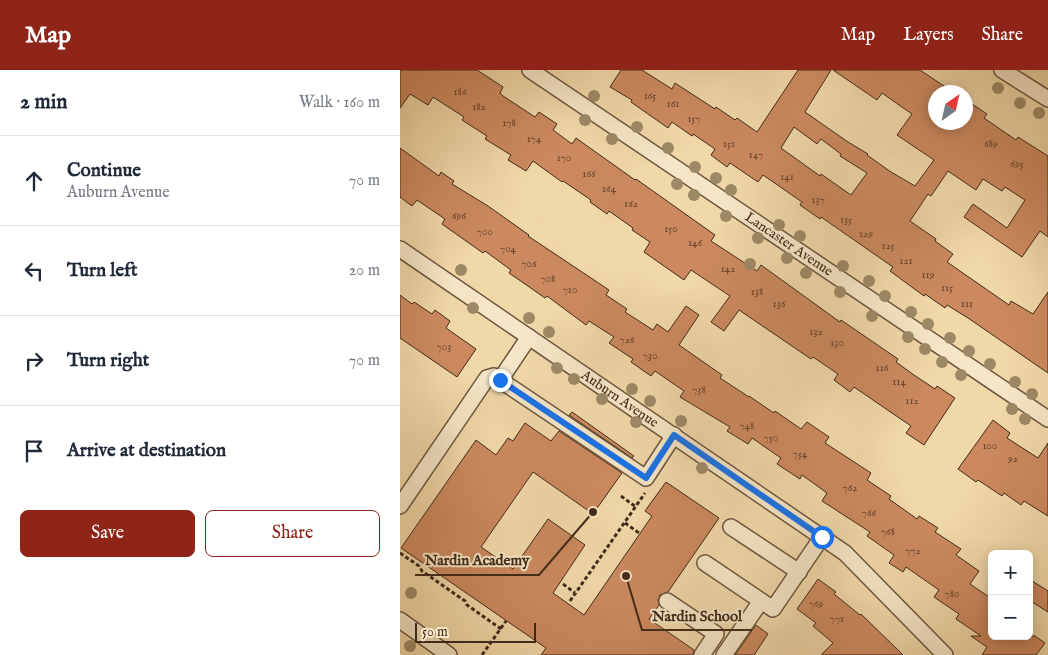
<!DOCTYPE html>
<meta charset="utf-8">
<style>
body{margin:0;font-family:"IM FELL English",serif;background:#f2f2f3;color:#1f2937}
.controls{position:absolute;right:15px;bottom:15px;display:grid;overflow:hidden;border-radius:8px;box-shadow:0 2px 12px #0003}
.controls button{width:45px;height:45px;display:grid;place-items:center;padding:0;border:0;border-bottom:1px solid #e0e1e3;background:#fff;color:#1f2937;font:25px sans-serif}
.compass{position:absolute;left:528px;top:15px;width:45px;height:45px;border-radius:50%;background:#fff;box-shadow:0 2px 12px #0003;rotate:34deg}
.scale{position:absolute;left:15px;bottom:12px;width:121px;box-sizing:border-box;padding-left:5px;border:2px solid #402b1a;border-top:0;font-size:14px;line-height:18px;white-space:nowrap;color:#402b1a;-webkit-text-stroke:4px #f6e6c7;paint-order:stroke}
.stop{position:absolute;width:15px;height:15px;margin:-11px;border:4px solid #1a73e8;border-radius:50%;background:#fff}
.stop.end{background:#1a73e8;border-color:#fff;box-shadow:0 1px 5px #0008}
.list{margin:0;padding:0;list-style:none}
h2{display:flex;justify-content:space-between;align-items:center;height:65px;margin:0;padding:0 20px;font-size:21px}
h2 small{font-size:16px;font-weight:400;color:#747a83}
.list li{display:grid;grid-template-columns:32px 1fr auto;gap:15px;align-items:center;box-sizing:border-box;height:90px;padding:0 20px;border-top:1px solid #e0e1e3}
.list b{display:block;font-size:19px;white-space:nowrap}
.list p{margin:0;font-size:16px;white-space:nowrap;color:#747a83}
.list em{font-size:16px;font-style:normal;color:#747a83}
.actions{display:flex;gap:10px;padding:15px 20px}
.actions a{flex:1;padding:11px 0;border:1px solid #8f2418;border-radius:8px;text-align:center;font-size:18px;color:#8f2418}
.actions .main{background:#8f2418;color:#fff}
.icon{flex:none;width:28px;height:28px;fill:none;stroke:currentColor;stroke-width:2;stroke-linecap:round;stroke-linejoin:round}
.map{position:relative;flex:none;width:648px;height:585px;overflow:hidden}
header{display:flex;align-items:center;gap:30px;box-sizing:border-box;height:70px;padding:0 25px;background:#8f2418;color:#fff}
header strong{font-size:24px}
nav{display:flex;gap:28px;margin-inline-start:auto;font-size:18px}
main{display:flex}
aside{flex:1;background:#fff}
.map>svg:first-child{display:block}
.building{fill:#cc895f;stroke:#402b1a;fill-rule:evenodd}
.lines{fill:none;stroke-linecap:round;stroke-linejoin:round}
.minor-casing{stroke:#6c563e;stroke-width:18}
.path{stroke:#402b1a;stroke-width:3;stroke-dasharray:4 2.5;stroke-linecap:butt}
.minor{stroke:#f6e6c7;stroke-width:15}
.tree{fill:#9e8966}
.route{stroke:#1a73e8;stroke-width:6}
.labels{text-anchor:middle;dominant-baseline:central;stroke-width:4;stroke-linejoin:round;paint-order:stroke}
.number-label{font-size:11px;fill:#63422b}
.street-label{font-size:14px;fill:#402b1a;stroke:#f6e6c7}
.leader{fill:none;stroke:#402b1a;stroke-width:2}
.callout-dot{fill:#402b1a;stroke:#f6e6c7;stroke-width:2}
.callout-label{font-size:15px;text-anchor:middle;font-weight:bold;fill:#402b1a;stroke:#f6e6c7;stroke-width:4;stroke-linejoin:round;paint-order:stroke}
</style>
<header>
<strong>Map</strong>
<nav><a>Map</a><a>Layers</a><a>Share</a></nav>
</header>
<main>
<aside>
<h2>2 min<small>Walk · 160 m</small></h2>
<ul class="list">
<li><svg class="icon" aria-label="ahead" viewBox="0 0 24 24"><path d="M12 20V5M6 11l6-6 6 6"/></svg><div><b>Continue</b><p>Auburn Avenue</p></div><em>70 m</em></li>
<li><svg class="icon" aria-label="left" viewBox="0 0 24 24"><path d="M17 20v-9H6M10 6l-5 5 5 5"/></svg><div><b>Turn left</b></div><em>20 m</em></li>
<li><svg class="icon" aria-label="right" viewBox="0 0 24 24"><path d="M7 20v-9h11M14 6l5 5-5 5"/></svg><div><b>Turn right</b></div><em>70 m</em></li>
<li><svg class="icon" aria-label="arrive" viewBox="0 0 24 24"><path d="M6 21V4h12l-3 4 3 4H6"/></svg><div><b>Arrive at destination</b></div></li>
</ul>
<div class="actions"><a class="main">Save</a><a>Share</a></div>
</aside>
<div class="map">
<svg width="648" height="585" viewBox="0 0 648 585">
<rect width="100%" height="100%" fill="#f1d8a9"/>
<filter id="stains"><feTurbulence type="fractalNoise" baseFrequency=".004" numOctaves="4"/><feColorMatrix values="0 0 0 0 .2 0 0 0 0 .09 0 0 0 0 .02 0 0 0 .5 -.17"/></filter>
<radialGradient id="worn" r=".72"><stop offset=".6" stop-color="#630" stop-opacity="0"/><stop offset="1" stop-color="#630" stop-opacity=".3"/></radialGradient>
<path class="building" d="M0 0H77L103 17 100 23 103 26 135 47 139 42 157 54 153 60 172 74 176 68 235 110 236 109 315 165 311 171 357 201 361 195 440 252 441 250 498 289 496 292 514 305 535 319 537 316 555 328 524 375 506 363 511 356 454 317 450 322 434 310 438 304 413 287 411 289 339 240 324 261 311 252 330 226 291 200 284 210 244 182 250 172 232 160 233 158 209 141 207 144 190 132 191 130 163 111 162 112 133 91 126 101 108 90 111 85 85 69 87 66 62 50 64 47 33 27 28 35 10 24 0 38Z
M221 0H242L272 19 275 13 315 39 316 37 335 50 337 48 357 62 398 0H431L405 42 448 72 468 84 467 85 491 102 515 116 534 90 497 65 512 44 482 23 477 30 433 0H520L553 22H536V52H566V30L587 44 584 48 616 70 618 67 648 86V167L640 161 622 187 564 147 573 134 607 158 625 130 605 117 602 121 583 109 576 120 548 101 531 126 528 124 510 151 536 169 535 171 553 184 547 192 609 235 611 231 633 244 648 222V303L568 248 547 235 545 238 525 224 524 226 490 201 493 197 421 147 420 149 400 135 402 132 363 105 358 112 330 93 327 97 311 85 315 79 293 64 292 66 272 52 268 58 231 32 232 30 210 17ZM394 57 417 74 421 69 441 84 440 86 467 103 451 125 421 104 420 106 381 78Z
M0 78 39 106 41 102 54 111 52 114 88 136 129 165 128 166 209 220 206 225 227 239 225 242 253 260 257 254 268 262 286 236 299 245 279 275 322 305 320 308 349 327V326L374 343 375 341 401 359 407 352 429 367 425 373 471 403 467 410 491 426 489 429 517 449 519 446 538 458 535 462 561 479 556 485 579 501 570 514 592 529V566H635L645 573 636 585H582L587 577 571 566H581L556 549 559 544 534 527 539 520 506 497 503 502 489 493 494 485 467 466 470 462 422 431 427 423 402 405 400 409 377 394 381 388 352 368 348 374 327 361 330 357 280 327 284 321 255 301 251 306 231 292 233 289 209 273 214 267 189 251 186 255 147 226 145 228 125 214 109 203 111 200 85 181 83 183 42 154 45 149 17 130 12 136 0 127Z
M0 225 12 234 14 232 32 244 35 240 50 251 46 258 76 279 57 307 0 268Z
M172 342 234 386 232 388 169 345Z
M593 350 610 363 607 368 638 388 648 373V446L624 431 621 435 604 423 602 426 578 410 576 412 558 399Z
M125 353 151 371 159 361 222 403 193 444 133 402 81 477 113 499 148 449 185 475 153 523 184 545 252 446 245 441 266 412 319 448 268 522 260 525 258 530 259 535 249 549 294 580 293 585H141L146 578 1 478 76 370 96 385 108 368 113 371Z
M418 509 436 522 434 524 460 545 461 544 503 585H421L433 573 413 556 416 553 397 539Z
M629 509 648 521V542L629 530Z
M356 555 368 564 354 585H335Z"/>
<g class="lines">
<g class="minor-casing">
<g id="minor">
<path id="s1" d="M130 0 648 349"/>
<path d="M602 0 648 29"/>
<path id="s2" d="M0 179 445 483 545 585"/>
<path d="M100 310 129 267"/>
<path d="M0 436 87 308 94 306 246 408 274 365"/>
<path d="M331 457 399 502"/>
<path d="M305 493 373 539 422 467"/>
<path d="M267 531 316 564 302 585"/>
<path d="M0 550 49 585"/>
<path d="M324 585 361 531"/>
</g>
</g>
<path class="path" d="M221 426 236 437
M225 453 239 463
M0 483 19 496 22 501 65 531 67 535 101 559
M163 514 175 523
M170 531 245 423
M82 585 106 551"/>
<use href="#minor" class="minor"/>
</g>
<g class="tree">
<circle cx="598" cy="18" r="6"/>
<circle cx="194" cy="26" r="6"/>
<circle cx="620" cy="33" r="6"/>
<circle cx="639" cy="43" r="6"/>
<circle cx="185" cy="50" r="6"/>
<circle cx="237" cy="57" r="6"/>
<circle cx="212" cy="69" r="6"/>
<circle cx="268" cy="78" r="6"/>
<circle cx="295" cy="97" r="6"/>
<circle cx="316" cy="108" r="6"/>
<circle cx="277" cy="114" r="6"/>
<circle cx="331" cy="120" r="6"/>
<circle cx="294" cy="125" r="6"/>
<circle cx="326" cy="146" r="6"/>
<circle cx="379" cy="155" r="6"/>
<circle cx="400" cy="166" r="6"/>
<circle cx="358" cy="168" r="6"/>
<circle cx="387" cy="188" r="6"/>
<circle cx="350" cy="194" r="6"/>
<circle cx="443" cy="196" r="6"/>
<circle cx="61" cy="200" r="6"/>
<circle cx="406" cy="203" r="6"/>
<circle cx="469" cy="211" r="6"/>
<circle cx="440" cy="222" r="6"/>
<circle cx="485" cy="226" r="6"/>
<circle cx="73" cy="238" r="6"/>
<circle cx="511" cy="242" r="6"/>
<circle cx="472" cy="246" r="6"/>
<circle cx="129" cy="248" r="6"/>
<circle cx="528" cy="254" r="6"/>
<circle cx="149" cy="262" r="6"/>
<circle cx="508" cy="267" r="6"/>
<circle cx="550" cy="268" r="6"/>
<circle cx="525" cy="279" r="6"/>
<circle cx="569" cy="281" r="6"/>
<circle cx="542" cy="292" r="6"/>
<circle cx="590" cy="294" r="6"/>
<circle cx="157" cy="298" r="6"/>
<circle cx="561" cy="305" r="6"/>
<circle cx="174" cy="309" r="6"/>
<circle cx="615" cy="312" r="6"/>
<circle cx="232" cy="319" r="6"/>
<circle cx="632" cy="324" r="6"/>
<circle cx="202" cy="329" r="6"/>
<circle cx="250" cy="331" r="6"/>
<circle cx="612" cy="339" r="6"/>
<circle cx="625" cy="349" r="6"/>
<circle cx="281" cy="351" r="6"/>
<circle cx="236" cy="352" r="6"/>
<circle cx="302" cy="398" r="6"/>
<circle cx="11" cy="523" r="6"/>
<circle cx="10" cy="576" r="6"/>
</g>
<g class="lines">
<path class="route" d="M100 310 246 408 274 365 422 467"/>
</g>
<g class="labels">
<g class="number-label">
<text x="60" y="22">186</text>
<text x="250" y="26">165</text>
<text x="273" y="34">161</text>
<text x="79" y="37">182</text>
<text x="294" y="49">157</text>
<text x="109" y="53">178</text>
<text x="134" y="69">174</text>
<text x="329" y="74">151</text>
<text x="591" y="74">689</text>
<text x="356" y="85">147</text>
<text x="164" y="88">170</text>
<text x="617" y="94">695</text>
<text x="189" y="104">166</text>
<text x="387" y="107">141</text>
<text x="209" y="119">164</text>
<text x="418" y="130">137</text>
<text x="231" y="134">162</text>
<text x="59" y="146">696</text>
<text x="446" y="150">135</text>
<text x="271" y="159">150</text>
<text x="85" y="162">700</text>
<text x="466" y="164">129</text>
<text x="295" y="173">146</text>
<text x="488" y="176">125</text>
<text x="108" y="179">704</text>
<text x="506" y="191">121</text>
<text x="129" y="194">706</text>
<text x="328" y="199">142</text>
<text x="528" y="205">119</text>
<text x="148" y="209">708</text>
<text x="547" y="218">115</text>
<text x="170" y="220">710</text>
<text x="357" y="222">138</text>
<text x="379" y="234">136</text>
<text x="567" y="234">111</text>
<text x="416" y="262">132</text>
<text x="227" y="270">726</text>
<text x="437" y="273">130</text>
<text x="44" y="277">703</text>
<text x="250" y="286">730</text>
<text x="482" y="298">116</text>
<text x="499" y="312">114</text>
<text x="299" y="320">738</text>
<text x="512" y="331">112</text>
<text x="347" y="356">748</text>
<text x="371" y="368">750</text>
<text x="590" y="376">100</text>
<text x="400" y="384">754</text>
<text x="613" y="389">92</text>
<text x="450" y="418">762</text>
<text x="469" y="443">766</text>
<text x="488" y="462">768</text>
<text x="513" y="481">772</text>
<text x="552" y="524">780</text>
<text x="416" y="534">769</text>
<text x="437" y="549">771</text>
</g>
<g class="street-label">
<text stroke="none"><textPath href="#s1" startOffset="312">Lancaster Avenue</textPath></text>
<text stroke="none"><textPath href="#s2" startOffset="266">Auburn Avenue</textPath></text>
</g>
</g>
<path class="leader" d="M193 442L139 505H15M226 506L242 560H352"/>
<g class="callout-dot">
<circle cx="193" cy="442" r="5"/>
<circle cx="226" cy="506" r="5"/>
</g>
<g class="callout-label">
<text x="77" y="495">Nardin Academy</text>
<text x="297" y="551">Nardin School</text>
</g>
<rect width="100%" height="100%" filter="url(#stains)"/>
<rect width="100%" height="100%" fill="url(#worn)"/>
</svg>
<div class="controls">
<button>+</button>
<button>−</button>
</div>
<svg class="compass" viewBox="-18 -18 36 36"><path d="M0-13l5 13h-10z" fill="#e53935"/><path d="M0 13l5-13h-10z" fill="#747a83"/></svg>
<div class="scale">50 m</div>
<div class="stop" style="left:422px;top:467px"></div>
<div class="stop end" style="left:100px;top:310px"></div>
</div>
</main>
